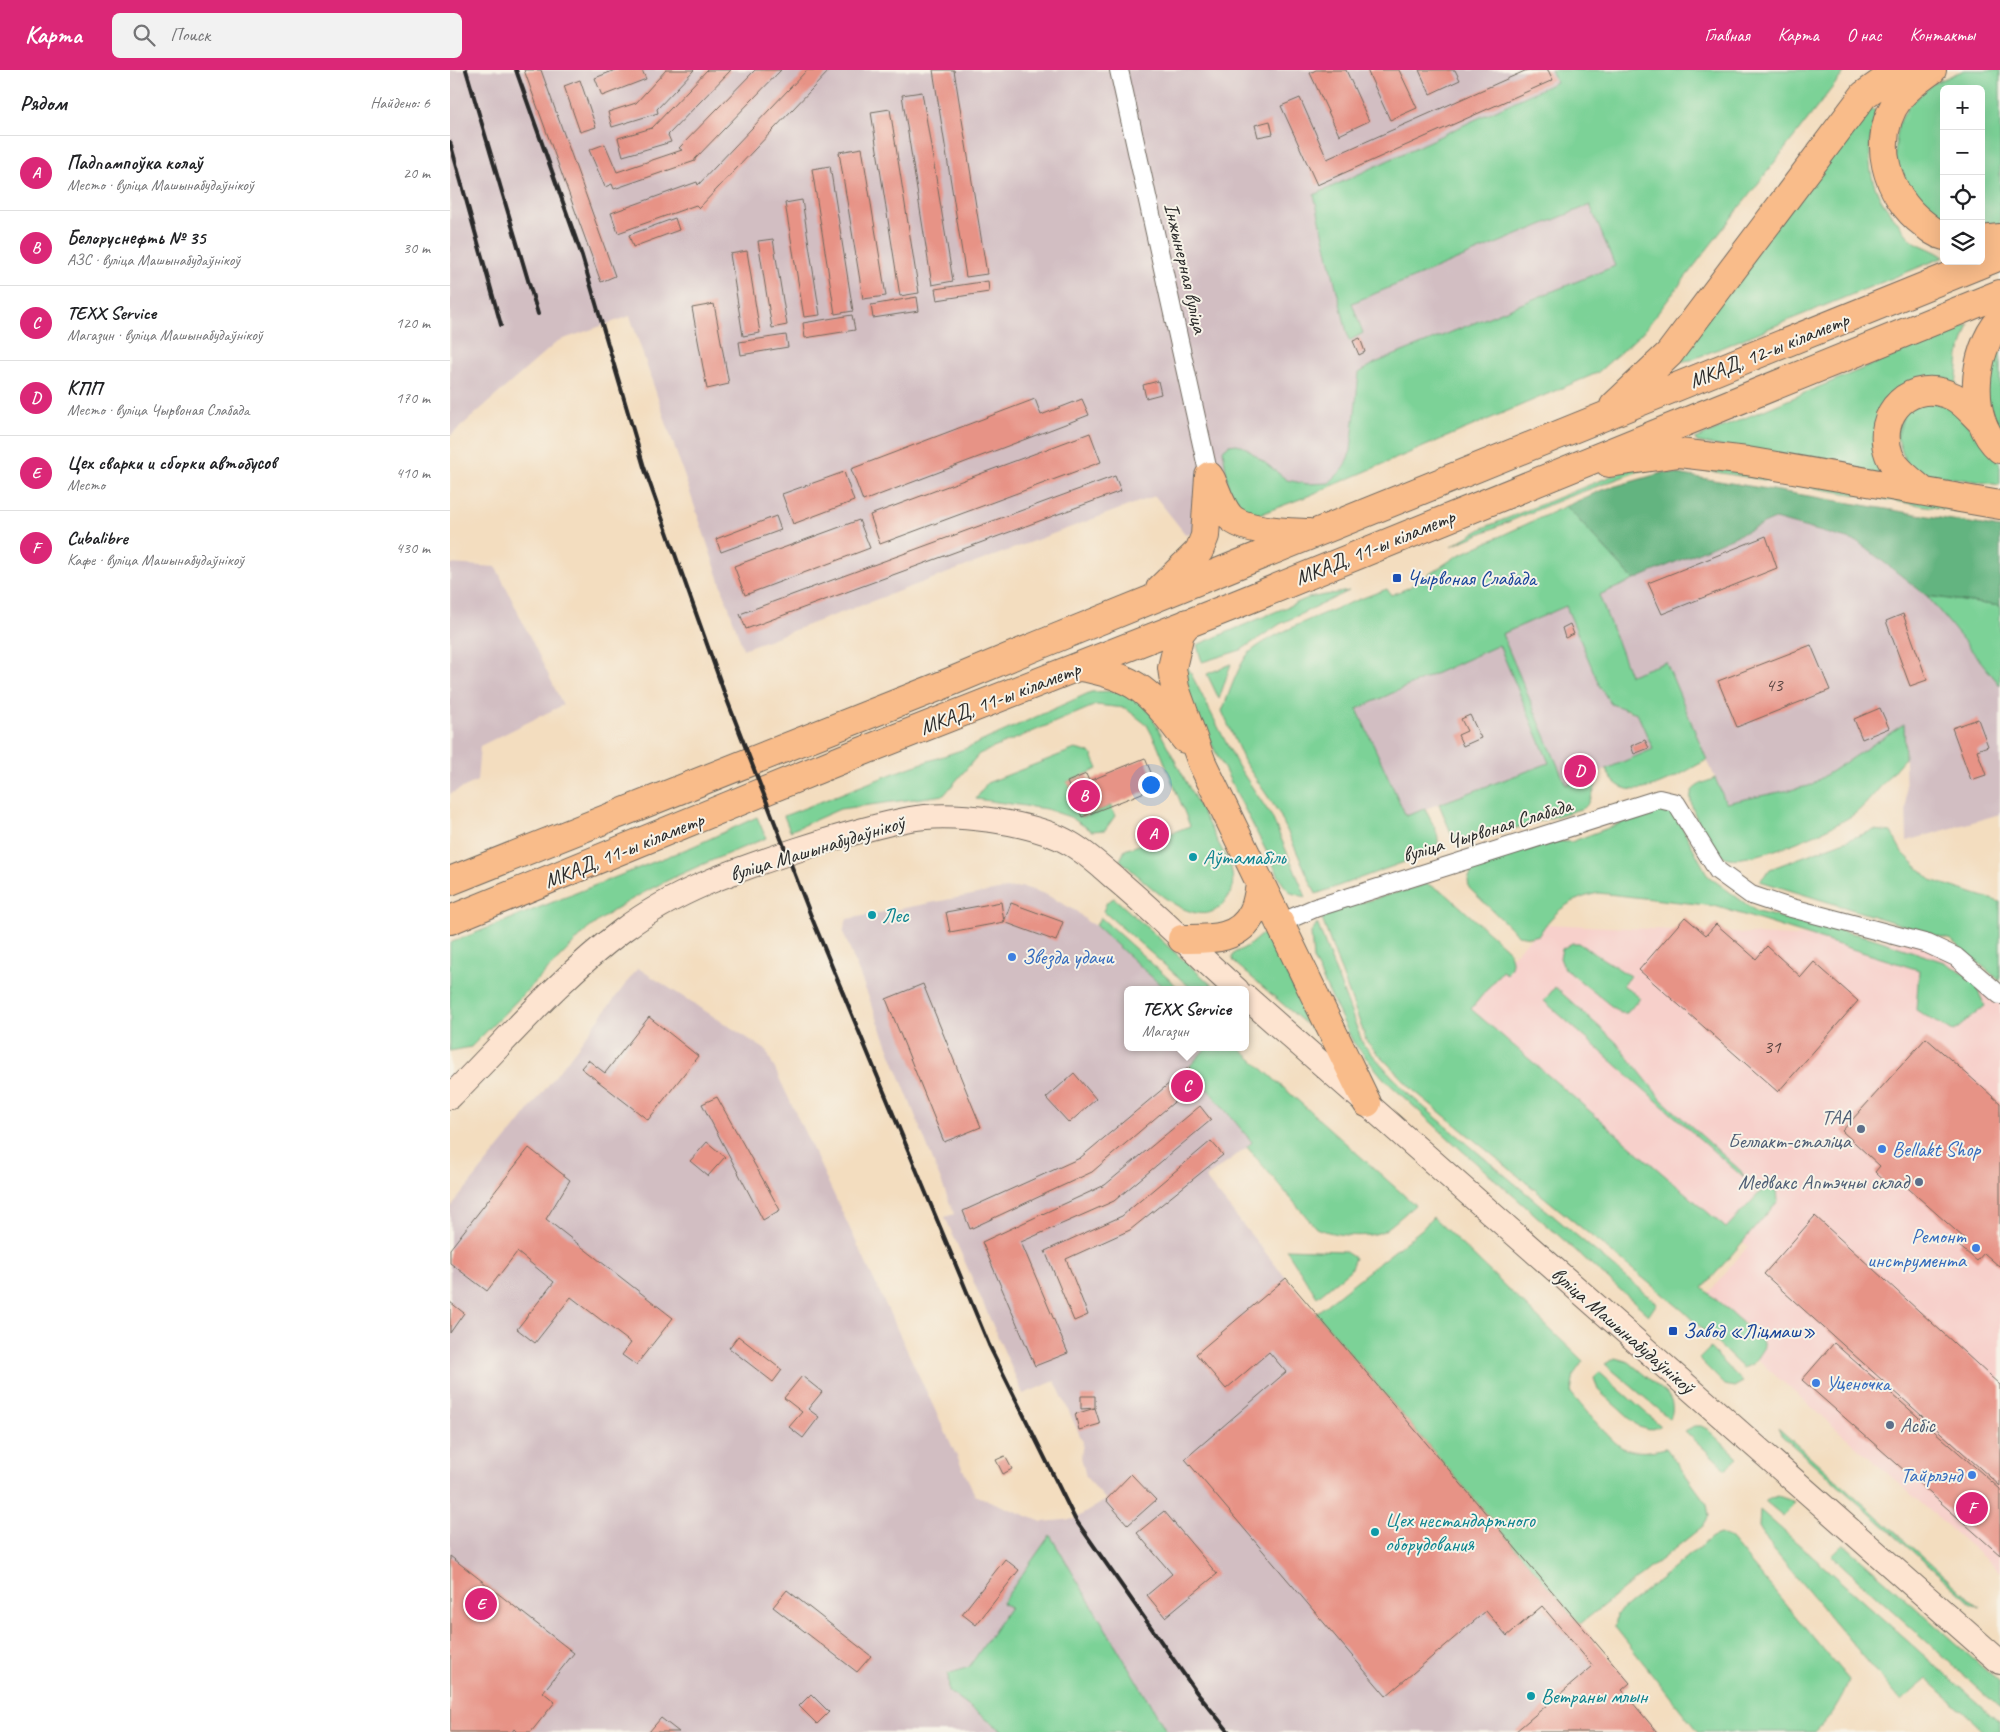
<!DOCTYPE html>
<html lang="ru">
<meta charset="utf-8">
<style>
body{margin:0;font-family:Caveat,sans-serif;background:#f2f2f2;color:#202124}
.controls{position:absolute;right:15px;top:15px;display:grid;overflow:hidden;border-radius:8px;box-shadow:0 5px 20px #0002}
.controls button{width:45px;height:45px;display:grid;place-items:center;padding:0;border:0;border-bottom:1px solid #e0e0e0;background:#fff;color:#202124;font:25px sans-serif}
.you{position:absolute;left:700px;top:714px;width:18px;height:18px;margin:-12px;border:4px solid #fff;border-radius:50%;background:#1a73e8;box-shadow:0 0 0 8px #1a73e833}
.badge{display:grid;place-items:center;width:32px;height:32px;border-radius:50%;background:#db2777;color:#fff;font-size:16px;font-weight:700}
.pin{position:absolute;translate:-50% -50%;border:2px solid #fff;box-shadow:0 1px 5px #0006}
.popup{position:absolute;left:674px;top:916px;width:125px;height:65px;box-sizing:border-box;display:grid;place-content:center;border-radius:8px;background:#fff;filter:drop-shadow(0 1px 4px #0005);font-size:16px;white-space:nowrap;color:#757577}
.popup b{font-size:19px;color:#202124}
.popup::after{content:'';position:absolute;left:50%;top:100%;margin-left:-10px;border:10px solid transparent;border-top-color:#fff}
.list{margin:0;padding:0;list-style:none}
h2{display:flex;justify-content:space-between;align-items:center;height:65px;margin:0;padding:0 20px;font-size:21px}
h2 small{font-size:16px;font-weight:400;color:#757577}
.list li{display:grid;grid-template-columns:32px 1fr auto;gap:15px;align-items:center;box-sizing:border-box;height:75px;padding:0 20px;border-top:1px solid #e0e0e0}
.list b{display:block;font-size:19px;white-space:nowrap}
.list p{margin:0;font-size:16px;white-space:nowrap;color:#757577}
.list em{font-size:16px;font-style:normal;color:#757577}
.icon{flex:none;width:28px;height:28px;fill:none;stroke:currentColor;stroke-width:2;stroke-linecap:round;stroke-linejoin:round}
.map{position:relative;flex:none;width:1550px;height:1662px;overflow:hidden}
header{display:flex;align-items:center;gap:30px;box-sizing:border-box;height:70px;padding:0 25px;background:#db2777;color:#fff}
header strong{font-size:24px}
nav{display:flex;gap:28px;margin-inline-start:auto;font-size:18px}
.search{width:350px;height:45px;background:#f2f2f2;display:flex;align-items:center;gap:12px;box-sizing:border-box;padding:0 18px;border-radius:8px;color:#757577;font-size:19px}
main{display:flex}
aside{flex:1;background:#fff}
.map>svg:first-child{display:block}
.built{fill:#f7d0cb}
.industrial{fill:#d2bec2}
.green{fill:#7bd297;stroke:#537e61}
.forest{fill:#64b480;stroke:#487056}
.building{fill:#e79386}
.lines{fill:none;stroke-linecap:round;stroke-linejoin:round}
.minor-casing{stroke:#71695f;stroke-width:20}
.secondary-casing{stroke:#71695f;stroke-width:26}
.trunk-casing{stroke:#71695f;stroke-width:30}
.minor{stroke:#fff;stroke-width:18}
.secondary{stroke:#fde4d0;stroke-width:24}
.trunk{stroke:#f9bc8a;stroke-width:28}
.rail{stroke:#2b2b2b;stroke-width:4}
.transit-dot{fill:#1a4fb4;stroke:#f7f3e8;stroke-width:2}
.culture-dot{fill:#0f9aa8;stroke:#f7f3e8;stroke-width:2}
.shop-dot{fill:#3f7fe0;stroke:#f7f3e8;stroke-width:2}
.service-dot{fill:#5c6f8a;stroke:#f7f3e8;stroke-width:2}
.labels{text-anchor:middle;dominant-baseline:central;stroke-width:4;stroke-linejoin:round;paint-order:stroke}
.number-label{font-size:19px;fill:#5a4542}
.street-label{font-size:21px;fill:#2b2b2b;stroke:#f7f3e8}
.transit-label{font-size:21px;fill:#164399;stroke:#f7f3e8;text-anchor:start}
.culture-label{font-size:21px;fill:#0d838f;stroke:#f7f3e8;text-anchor:start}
.shop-label{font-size:21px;fill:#366cbe;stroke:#f7f3e8;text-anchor:start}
.service-label{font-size:21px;fill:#4e5e75;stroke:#f7f3e8;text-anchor:end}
</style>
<header>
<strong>Карта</strong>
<div class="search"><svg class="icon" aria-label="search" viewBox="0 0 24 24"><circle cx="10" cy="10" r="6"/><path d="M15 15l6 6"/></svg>Поиск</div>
<nav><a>Главная</a><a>Карта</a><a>О нас</a><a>Контакты</a></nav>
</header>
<main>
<aside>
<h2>Рядом<small>Найдено: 6</small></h2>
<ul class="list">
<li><span class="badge">A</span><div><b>Падпампоўка колаў</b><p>Место · вуліца Машынабудаўнікоў</p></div><em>20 m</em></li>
<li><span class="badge">B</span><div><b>Белоруснефть № 35</b><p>АЗС · вуліца Машынабудаўнікоў</p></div><em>30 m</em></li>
<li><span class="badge">C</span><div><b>TEXX Service</b><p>Магазин · вуліца Машынабудаўнікоў</p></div><em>120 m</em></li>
<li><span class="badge">D</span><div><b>КПП</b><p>Место · вуліца Чырвоная Слабада</p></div><em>170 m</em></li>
<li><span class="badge">E</span><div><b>Цех сварки и сборки автобусов</b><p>Место</p></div><em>410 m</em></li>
<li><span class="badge">F</span><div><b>Cubalibre</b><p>Кафе · вуліца Машынабудаўнікоў</p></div><em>430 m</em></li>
</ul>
</aside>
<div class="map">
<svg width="1550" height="1662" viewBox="0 0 1550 1662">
<rect width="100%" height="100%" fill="#f7f3e8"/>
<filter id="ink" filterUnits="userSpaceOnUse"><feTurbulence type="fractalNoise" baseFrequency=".02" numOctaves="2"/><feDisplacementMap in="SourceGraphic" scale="10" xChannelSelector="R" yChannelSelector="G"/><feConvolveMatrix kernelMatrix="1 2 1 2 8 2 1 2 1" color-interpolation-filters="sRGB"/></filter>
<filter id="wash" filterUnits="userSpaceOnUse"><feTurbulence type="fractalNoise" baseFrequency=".0096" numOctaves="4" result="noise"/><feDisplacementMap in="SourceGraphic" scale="20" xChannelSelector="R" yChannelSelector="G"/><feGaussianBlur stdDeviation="1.12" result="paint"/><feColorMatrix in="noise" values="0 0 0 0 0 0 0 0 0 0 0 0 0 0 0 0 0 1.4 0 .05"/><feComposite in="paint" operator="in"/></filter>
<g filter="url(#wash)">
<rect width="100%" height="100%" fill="#f3ddbf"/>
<path class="built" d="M1095 854 1496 873 1550 931V1502L1247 1237 1298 1176 1015 941 1069 879Z"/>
<path class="industrial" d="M0 0H1396L1193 262 1147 303 858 426 797 449 736 465 705 426 293 579 180 246 108 271 0 366Z
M1325 449 1408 472 1477 526 1550 615V744L1457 771 1454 654 1359 716 1276 734 1216 592 1180 605 1149 525Z
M0 494 46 497 113 635 30 676 27 711 0 724Z
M1116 536 1150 617 1177 641 1187 643 1203 679 1116 716 1052 564Z
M1049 574 1099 693 956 746 907 639Z
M573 817 595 824 626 841 638 852 646 856 716 920H678V977H757L739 997 803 1073 755 1108 836 1208 1180 1613 1172 1621 1207 1662H0V1138L66 1057 188 898 316 980 525 1425 592 1452 625 1449 656 1430 636 1407 631 1387 633 1372 605 1311 573 1324 495 1147 504 1144 393 862 397 849 548 820Z"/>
<path class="green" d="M1101 0H1396L1193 262 1147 303 858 426 797 449 779 422 773 380 779 375 787 374 796 378 837 410 857 414 879 413 893 399 901 381 909 303 925 293 1165 196 1140 135 902 233 913 263 899 271 864 125 1106 12Z
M1514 0H1550V159L1531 163V19H1494V158L1473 145 1444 92 1448 55 1459 35 1482 14Z
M1418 38 1426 41C1416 85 1415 115 1446 150 1451 157 1457 166 1463 171 1473 177 1485 180 1494 187L1241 290 1220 293Z
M1519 254 1509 285 1506 317 1462 316 1436 407 1247 372 1245 369Z
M1550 267V359L1537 337 1536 316Z
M1497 331 1550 392V415L1470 403 1456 395 1445 359 1458 335Z
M1228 390 1550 442V448L1228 396 1192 400 1115 428 1001 476 1033 458 1196 392Z
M1116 436 1184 510 1149 525 1180 605 1216 592 1257 690C1228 704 1175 744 1156 699L1203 679 1187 643 1161 634 1150 617 1116 536 1052 564 1116 715 1143 705 1146 715 1139 733 1134 738 1015 773 1004 770 989 734 1099 693 1049 575 907 639 956 746 975 739C981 752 994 768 985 781L866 824 829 743 795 693 772 641C779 624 785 604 795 588 808 566 910 529 937 519L941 525 958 518 1007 486Z
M899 521 830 554 791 580 752 592 747 575 858 528Z
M1477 526 1550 536V615Z
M733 588 788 696 822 747 856 827 841 823 833 814 737 626Z
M781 594 769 629 757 604Z
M667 621 688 629 700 643 781 797C784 813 784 822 772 835 744 865 692 808 670 790L675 780 740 756 708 676 697 655 675 638 646 635 529 684 494 725 390 739 340 761 334 746 452 700 517 678 641 622Z
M1454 654 1455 688C1442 701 1417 736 1403 745 1380 760 1305 793 1278 788 1264 785 1234 735 1242 721 1247 714 1257 712 1265 708L1276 733 1359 716Z
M625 679 641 683 648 699 617 712 632 747 661 736 665 746 655 760 642 761 620 747 596 739 526 729 537 713Z
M1208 739 1223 740 1258 806 1307 842 1419 867 1494 892 1522 908 1535 936 1503 962 1466 940 1469 900 1265 836 1149 823C1122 828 1103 841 1089 865L1080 867 1068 865 1019 818 1018 810 1025 793 1094 771 1121 772Z
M307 747 316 768C254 794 191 817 138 859L21 977 0 981V873L244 776Z
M1424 760 1441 762 1452 782 1481 810 1550 832V911L1501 870 1310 811 1320 799Z
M977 814 995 823 1058 880C1064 891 1063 894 1057 904L1052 901 1021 939 1276 1158 1319 1113 1327 1120 1328 1131 1253 1218 1312 1270 1314 1277 1303 1294 1293 1298 1232 1240 963 1020 917 972 872 849 878 842Z
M664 828 766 919V920H743L653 841 657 832Z
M650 847 731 920H716L646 856Z
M867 853 913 974 957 1023 1207 1233 1199 1245 1008 1077 934 1009 903 972 863 889 861 863Z
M812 864 819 868 864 961 785 893 782 888 784 883 798 876Z
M1122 873H1128L1180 906 1173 915 1190 928 1177 943H1170L1114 898 1110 888 1112 879Z
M1105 917 1166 972 1212 1030 1291 1101 1294 1108 1094 931Z
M757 977H788L965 1135C955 1143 945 1153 935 1160 919 1170 882 1165 866 1158L797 1077 802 1072 739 997Z
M983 1147 1133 1291 1124 1304 1121 1323C1131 1335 1161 1372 1173 1378 1187 1384 1203 1381 1216 1378L1257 1434 1259 1446 1253 1456 1130 1554 866 1243 972 1159Z
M836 1179 894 1181 905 1188 900 1200 867 1227Z
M1260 1278 1293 1312 1284 1317 1275 1315 1249 1289Z
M1165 1288 1179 1292 1216 1323C1223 1331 1224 1339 1220 1349L1155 1294Z
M1149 1302 1211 1356 1200 1360 1189 1357 1148 1320 1144 1308Z
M1244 1356H1251L1257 1359 1288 1388 1276 1399 1235 1361Z
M1328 1358 1530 1538 1522 1534 1331 1365Z
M1328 1426 1345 1432 1333 1446 1315 1431Z
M1310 1440 1550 1653V1662H1535L1477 1609 1451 1631 1322 1478 1309 1457Z
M1270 1464 1281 1469 1399 1610C1391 1631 1381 1646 1365 1662H1248L1165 1557 1167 1544 1172 1540 1262 1467Z
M600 1465 717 1662H554L499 1622 498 1604 519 1597 560 1537 552 1533Z
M1394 1474 1550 1613V1638L1382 1486Z"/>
<path class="forest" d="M1215 402 1550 458V536L1477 526 1408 472 1325 449 1184 510 1116 436 1152 420Z"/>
<g id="blocks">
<path class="building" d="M74 0H91L165 206 151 212Z
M165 0H192L196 9 152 26 145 8Z
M216 0H244L207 39 208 43 162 57 158 42 186 33Z
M257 0H281L218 65 221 72 173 86 168 68 202 58Z
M305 0H331L245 89V91L164 119 162 114 155 117 139 80 155 74 167 102 232 80 229 78Z
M357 0H380L249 138 246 135 168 163 161 143 247 112 248 115Z
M483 0H504L537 204 516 207Z
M866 0H896L919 51 889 65 860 3Z
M917 0H949L967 38 940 50Z
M969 0H1005L1010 10 980 24Z
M1077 0H1098L1103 10 867 115 831 36 850 28 877 89Z
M130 10 146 57 130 62 114 16Z
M472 22 503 211 482 215 452 25Z
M440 39 469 223 450 226 421 42Z
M820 51 823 64 808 67 805 55Z
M412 78 436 226 413 229 389 82Z
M380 96 403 241 385 244 362 99Z
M352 130 370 245 354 247 335 133Z
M225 148 229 160 183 177 179 165Z
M323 169 337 255 322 258 308 171Z
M297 181 310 263 293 266 280 184Z
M538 211 539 222 487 230 485 219Z
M467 227 469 241 423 248 421 235Z
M264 234 279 314 257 319 242 238Z
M402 245 405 260 355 268 353 253Z
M336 265 338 277 291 285 289 272Z
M910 268 915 282 909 285 903 271Z
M708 311 711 324 696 328 693 315Z
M585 329 591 345 632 329 639 345 413 431 401 399Z
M640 363 651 392 430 474 420 445Z
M394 402 404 431 343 454 332 424Z
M665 406 671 421 296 559 290 544Z
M326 446 331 460 271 482 266 469Z
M409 450 420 478 295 525 284 496Z
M1316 466 1327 498 1212 544 1198 513Z
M1453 544 1477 610 1460 616 1436 551Z
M1120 554 1124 564 1115 568 1112 558Z
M1361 575 1380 620 1287 657 1268 611Z
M1430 638 1439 658 1412 669 1404 649Z
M1020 645 1031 668 1013 676 1008 665 1017 661 1011 649Z
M1528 649 1538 676 1527 680 1536 705 1521 710 1502 658Z
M1195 670 1199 678 1184 684 1181 676Z
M695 688 707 717 632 747 617 712 636 704 639 711Z
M1136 693 1140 702 1125 709 1120 700Z
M551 832 554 852 500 862 496 842Z
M561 833 613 852 606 871 554 852Z
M1235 847 1256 865 1266 854 1306 889 1317 876 1351 907 1364 892 1408 931 1328 1022 1189 900Z
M473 914 531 1057 494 1072 436 929Z
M199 947 248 986 198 1050 131 998 138 990 155 1003Z
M1476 968 1550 1033V1197L1534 1183 1527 1191 1508 1175 1514 1168 1450 1111 1443 1119 1425 1102 1430 1096 1392 1061Z
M739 997 750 1010 642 1102 520 1159 513 1141 630 1088Z
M624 1003 646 1029 619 1053 596 1028Z
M267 1027 330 1140 313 1150 252 1034Z
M750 1036 761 1050 664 1131 571 1172 618 1283 585 1296 532 1172 655 1115Z
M761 1071 773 1085 680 1160 616 1189 638 1245 624 1251 595 1181 672 1146Z
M257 1072 275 1087 258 1106 240 1091Z
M79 1078 120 1110 96 1149 223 1248 186 1295 172 1285 181 1273 121 1227 85 1273 67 1259 104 1212 67 1182 37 1221 0 1193V1179Z
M1365 1146 1550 1315V1416L1314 1204Z
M836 1208 1180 1613 1172 1620 1207 1662H1065L1143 1596 1092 1536 1057 1566 1036 1541 936 1626 735 1389 836 1302 819 1282 776 1319 746 1284Z
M0 1232 14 1243 0 1263Z
M288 1266 332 1300 323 1312 279 1278Z
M1384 1273 1550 1419V1485L1352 1310Z
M352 1306 372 1322 358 1339 369 1347 353 1368 339 1357 352 1342 334 1328Z
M631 1326H645V1338L631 1339Z
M645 1338 650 1354 629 1360 625 1344Z
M555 1386 562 1399 553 1404 546 1390Z
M681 1404 706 1430 678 1455 656 1430Z
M714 1441 767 1504 715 1547 697 1525 722 1504 687 1463Z
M0 1486 124 1583 93 1622 105 1632 81 1662H67L64 1659 62 1662H0Z
M555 1489 569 1500 526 1555 512 1544Z
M337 1520 421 1586 407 1602 323 1537Z
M361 1624 379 1642 367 1654 349 1636Z
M211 1648 229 1662H199Z"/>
</g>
</g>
<g filter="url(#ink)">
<use href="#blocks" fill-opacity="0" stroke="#71695f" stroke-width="1"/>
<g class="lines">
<g class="minor-casing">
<path id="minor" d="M669 0 759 406
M830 853 865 838 1209 729 1226 733 1268 801 1301 825 1334 836 1478 874 1506 887 1550 925"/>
</g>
<g class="secondary-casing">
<path id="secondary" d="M796 927 1550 1592
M0 1027C56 971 109 908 173 860 225 821 286 800 347 780 384 768 422 756 460 749 501 741 585 752 621 774 638 784 654 799 669 812 709 846 747 884 787 920"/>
</g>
<g class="trunk-casing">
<path id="trunk" d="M1482 0C1471 8 1459 16 1450 27 1419 68 1436 126 1474 154 1480 159 1486 164 1494 166
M1531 170 1550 168
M1550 250C1522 282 1516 350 1550 379
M1164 336 1219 284 1414 25 1449 0
M1159 393 1229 383 1297 391 1550 435
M761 409C766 420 771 437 780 447 795 462 839 462 859 463
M1473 421C1462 411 1444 399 1439 385 1424 344 1462 305 1504 327 1514 332 1523 344 1532 352
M710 519 749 481 755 466 759 406
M738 553 730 563 722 598 725 618 752 693 917 1033
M630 597C686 606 702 624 735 669
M0 811 488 617 589 575 1550 186
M0 850 393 689 780 537 1550 224
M732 869C759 869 789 871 803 842 807 835 808 824 810 816"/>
</g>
<use href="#minor" class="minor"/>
<use href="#secondary" class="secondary"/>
<use href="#trunk" class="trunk"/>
<path class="rail" d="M16 0 88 244
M66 0 132 186 194 397 274 622 361 846 539 1275 625 1449 747 1623 779 1662
M0 72 51 255"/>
</g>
</g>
<g class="transit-dot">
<rect x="942" y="503" width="10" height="10" rx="2.5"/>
<rect x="1218" y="1256" width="10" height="10" rx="2.5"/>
</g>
<g class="culture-dot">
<circle cx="743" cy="787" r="5"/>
<circle cx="422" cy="845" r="5"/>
<circle cx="925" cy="1462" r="5"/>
<circle cx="1081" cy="1626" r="5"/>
</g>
<g class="shop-dot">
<circle cx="562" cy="887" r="5"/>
<circle cx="1432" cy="1079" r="5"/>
<circle cx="1526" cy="1178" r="5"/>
<circle cx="1366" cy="1313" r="5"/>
<circle cx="1522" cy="1405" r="5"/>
</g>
<g class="service-dot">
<circle cx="1411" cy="1059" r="5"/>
<circle cx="1469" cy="1112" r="5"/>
<circle cx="1440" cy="1355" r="5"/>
</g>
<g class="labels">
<g class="number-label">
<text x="1324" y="615">43</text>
<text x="1322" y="977">31</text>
</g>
<g class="street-label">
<text transform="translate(736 198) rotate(77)">Інжынерная вуліца</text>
<text transform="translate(1319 280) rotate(-22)">МКАД, 12-ы кіламетр</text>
<text transform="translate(925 477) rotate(-22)">МКАД, 11-ы кіламетр</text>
<text transform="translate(550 628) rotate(-21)">МКАД, 11-ы кіламетр</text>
<text transform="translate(1037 760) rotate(-17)">вуліца Чырвоная Слабада</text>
<text transform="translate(367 778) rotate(-17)">вуліца Машынабудаўнікоў</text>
<text transform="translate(174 780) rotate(-22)">МКАД, 11-ы кіламетр</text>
<text transform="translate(1173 1260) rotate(41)">вуліца Машынабудаўнікоў</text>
</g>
<g class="transit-label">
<text x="957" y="508">Чырвоная Слабада</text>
<text x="1233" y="1261">Завод «Ліцмаш»</text>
</g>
<g class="culture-label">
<text x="753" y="787">Аўтамабіль</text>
<text x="432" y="845">Лес</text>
<text x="935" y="1450">Цех нестандартного<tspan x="935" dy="24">оборудования</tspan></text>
<text x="1091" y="1626">Ветраны млын</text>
</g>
<g class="shop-label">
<text x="572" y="887">Звезда удачи</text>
<text x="1442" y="1079">Bellakt Shop</text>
<text x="1516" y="1166" text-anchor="end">Ремонт<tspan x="1516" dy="24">инструмента</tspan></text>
<text x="1376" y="1313">Уценочка</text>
<text x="1512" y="1405" text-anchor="end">Тайрлэнд</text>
</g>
<g class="service-label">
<text x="1401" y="1047">ТАА<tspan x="1401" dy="24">Беллакт-сталіца</tspan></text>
<text x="1459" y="1112">Медвакс Аптэчны склад</text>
<text x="1450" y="1355" text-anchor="start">Асбіс</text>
</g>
</g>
</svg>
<div class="controls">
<button>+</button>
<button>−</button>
<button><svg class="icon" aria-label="locate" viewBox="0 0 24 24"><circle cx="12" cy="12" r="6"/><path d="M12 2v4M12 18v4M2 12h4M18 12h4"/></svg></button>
<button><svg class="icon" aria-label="layers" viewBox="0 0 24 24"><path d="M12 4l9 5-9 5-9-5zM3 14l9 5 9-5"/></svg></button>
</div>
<div class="you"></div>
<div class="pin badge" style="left:703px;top:764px">A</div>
<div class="pin badge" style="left:634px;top:726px">B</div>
<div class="pin badge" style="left:737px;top:1016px">C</div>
<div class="popup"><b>TEXX Service</b>Магазин</div>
<div class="pin badge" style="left:1130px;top:701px">D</div>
<div class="pin badge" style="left:31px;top:1534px">E</div>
<div class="pin badge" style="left:1522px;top:1438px">F</div>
</div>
</main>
